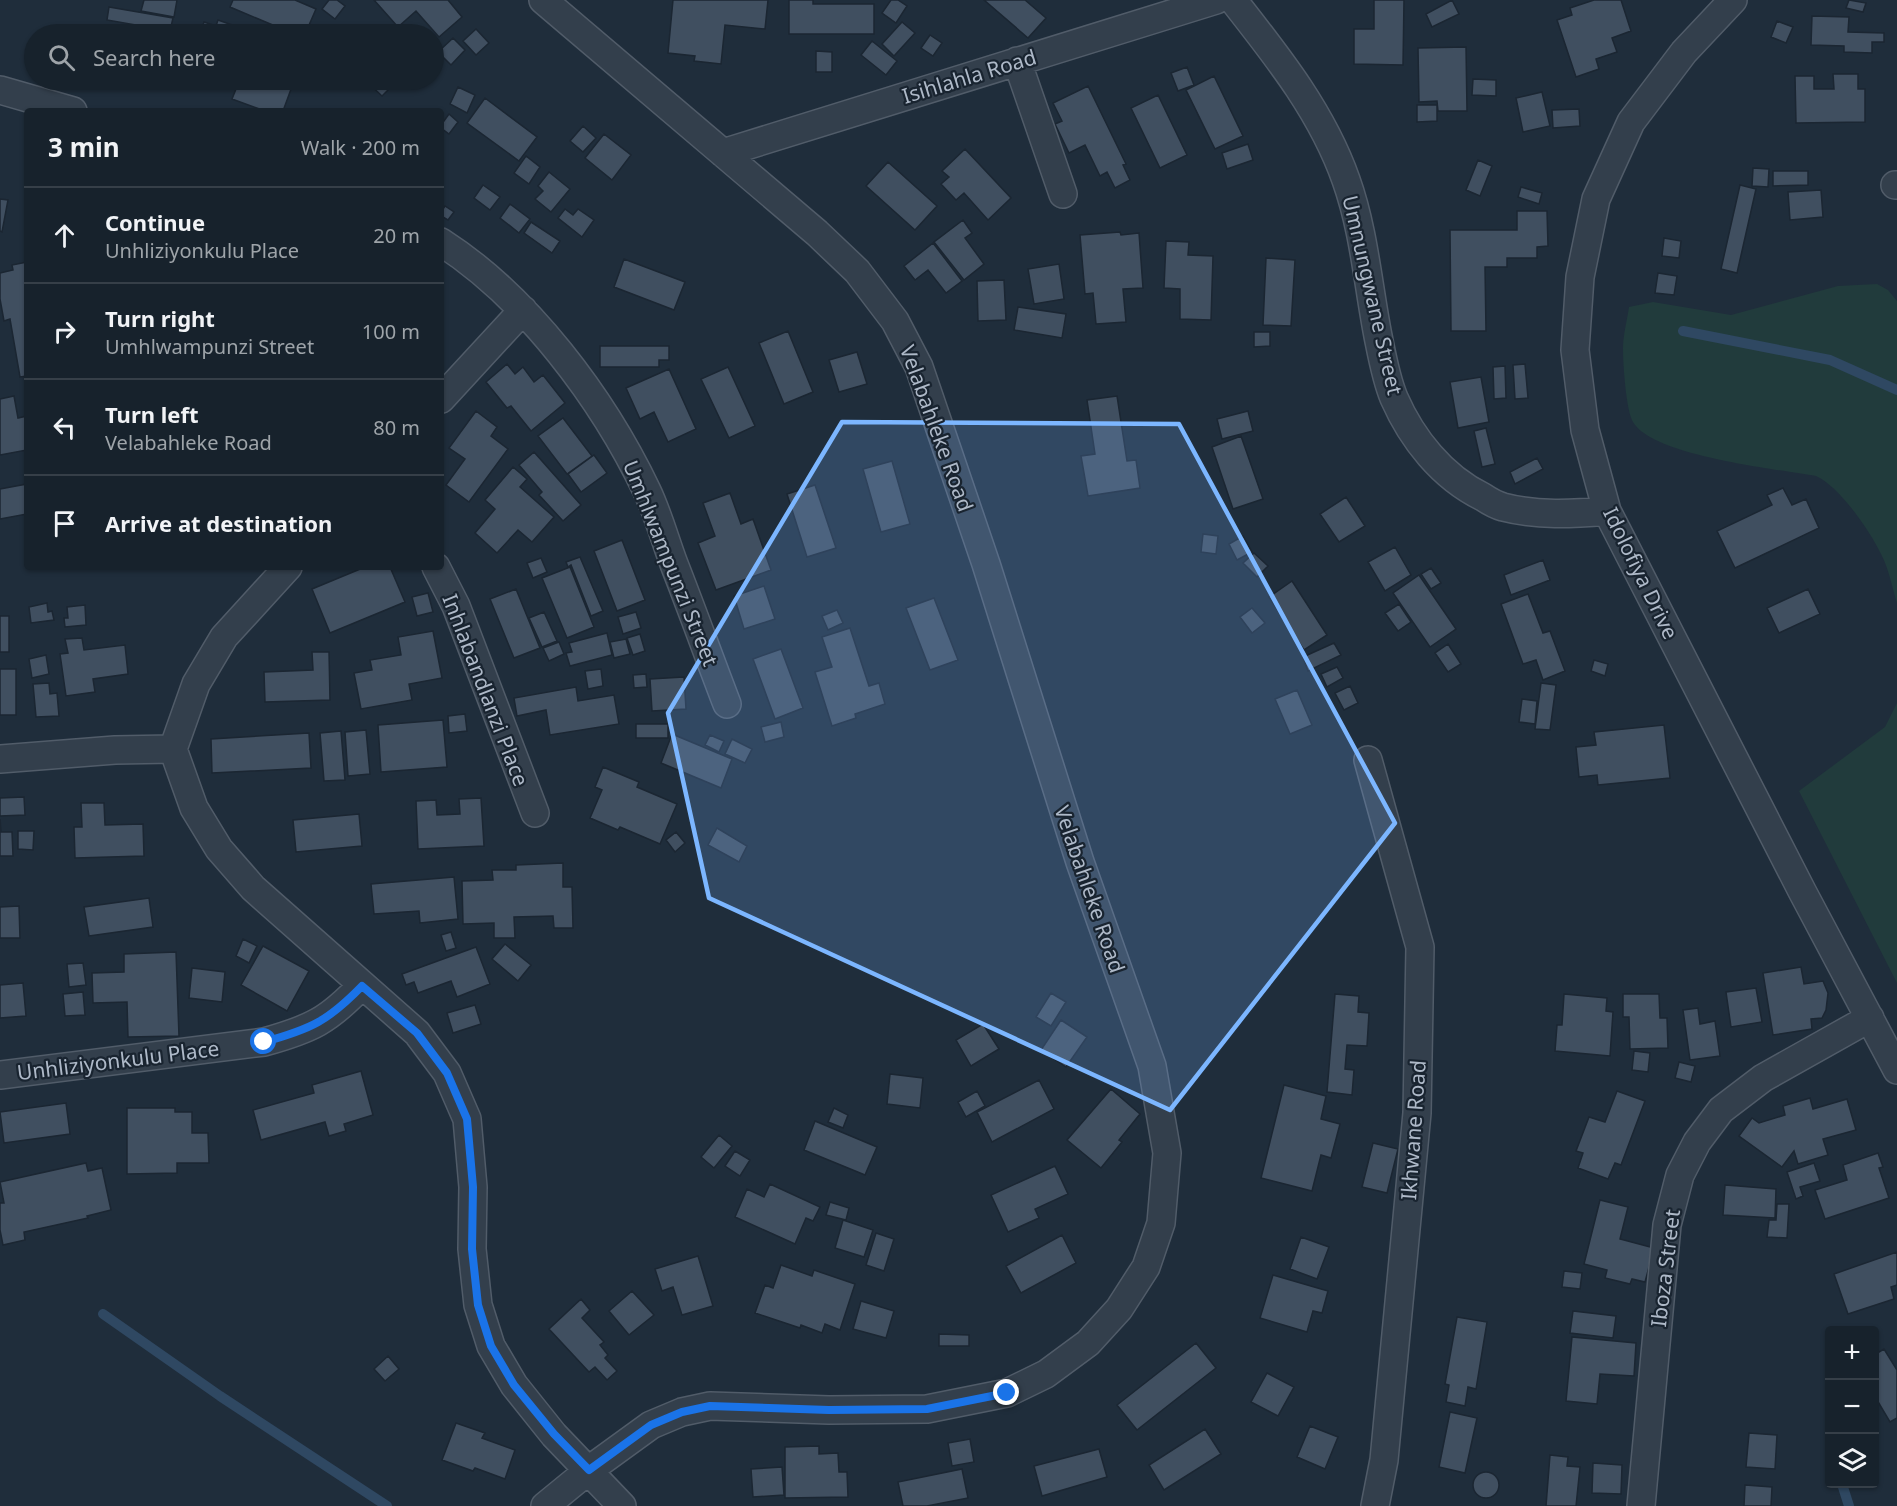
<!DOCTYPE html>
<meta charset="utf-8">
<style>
body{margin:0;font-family:"Noto Sans",sans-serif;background:#242f38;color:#f1f3f6}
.controls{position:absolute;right:18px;bottom:18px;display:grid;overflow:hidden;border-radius:6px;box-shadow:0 2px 4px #0004}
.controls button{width:54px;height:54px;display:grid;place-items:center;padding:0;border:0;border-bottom:2px solid #363f48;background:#17222c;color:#f1f3f6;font:30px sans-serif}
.stop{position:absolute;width:18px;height:18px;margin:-14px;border:4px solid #1a73e8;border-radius:50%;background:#fff}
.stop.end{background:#1a73e8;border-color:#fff;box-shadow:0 2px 6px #0008}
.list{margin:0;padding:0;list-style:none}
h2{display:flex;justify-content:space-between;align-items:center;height:78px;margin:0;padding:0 24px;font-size:26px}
h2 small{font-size:20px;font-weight:400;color:#9ea4a9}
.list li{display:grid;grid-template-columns:39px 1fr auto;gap:18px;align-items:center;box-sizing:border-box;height:96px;padding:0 24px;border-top:2px solid #363f48}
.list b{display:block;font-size:22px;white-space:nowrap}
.list p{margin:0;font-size:20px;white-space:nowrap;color:#9ea4a9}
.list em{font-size:20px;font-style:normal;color:#9ea4a9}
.icon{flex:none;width:33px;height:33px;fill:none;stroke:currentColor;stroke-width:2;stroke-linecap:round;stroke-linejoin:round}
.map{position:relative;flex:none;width:1897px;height:1506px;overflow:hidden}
.search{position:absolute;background:#17222c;box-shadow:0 2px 4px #0004;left:24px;top:24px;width:420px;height:66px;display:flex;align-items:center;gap:15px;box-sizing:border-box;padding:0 21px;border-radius:33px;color:#9ea4a9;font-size:22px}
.panel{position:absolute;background:#17222c;box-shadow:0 2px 4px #0004;left:24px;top:108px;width:420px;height:462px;border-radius:6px}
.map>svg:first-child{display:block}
.green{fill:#213b3c}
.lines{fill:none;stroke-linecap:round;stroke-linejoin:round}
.stream{stroke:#2f4862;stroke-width:10}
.building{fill:#404f60;stroke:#1b2632;stroke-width:1.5}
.minor-casing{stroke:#515c69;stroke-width:30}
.minor{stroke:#333f4c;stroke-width:27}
.route{stroke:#1a73e8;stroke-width:8}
.marked{fill:#7cb6ff;fill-opacity:0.2;stroke:#7cb6ff;stroke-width:4.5;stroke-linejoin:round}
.labels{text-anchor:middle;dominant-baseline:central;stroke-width:4.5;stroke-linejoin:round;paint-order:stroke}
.street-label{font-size:21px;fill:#aeb9c8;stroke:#192430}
</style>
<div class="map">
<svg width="1897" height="1506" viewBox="0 0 1897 1506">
<rect width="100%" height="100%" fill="#1f2d3b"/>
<path class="green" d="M1877 284 1888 290 1897 301V603C1892 587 1889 569 1881 554 1870 531 1839 486 1816 476 1776 469 1653 456 1633 422 1626 410 1623 364 1623 349 1623 335 1627 321 1629 307L1653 302 1731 315 1838 286Z
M1897 703V983L1799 791 1885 727Z"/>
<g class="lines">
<path class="stream" d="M1683 331 1830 360 1897 390
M103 1314 220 1396 387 1506
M1842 1484 1849 1506"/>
</g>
<path class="building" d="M144 0H177L174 17 141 11Z
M233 0H295L316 9 306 32 290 25 287 31 230 7Z
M329 0H337L345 6 335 19 322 9Z
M374 0H448L462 17 439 37 416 11 398 27Z
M673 0H768L765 29 725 25 721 64 694 61 695 56 668 53Z
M789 0H813V4H874V34H789Z
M891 0H898L907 6 896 23 882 13Z
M984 0H1025L1046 18 1028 38Z
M1374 0H1404L1403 65 1354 64V29H1374Z
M1452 0 1459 14 1432 27 1426 14Z
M1594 0H1621L1631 31 1612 38 1617 52 1596 59 1599 69 1576 77 1557 20 1572 15 1570 8Z
M1849 0 1866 3 1863 12 1846 8Z
M109 7 173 18 170 31 107 20Z
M1812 16 1849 17 1848 32 1884 33V42H1872V53L1844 52V46L1811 45Z
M218 20 255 33 254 34H200L204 22 216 26Z
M1777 21 1793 27 1786 43 1771 37Z
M902 22 915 33 894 56 882 44Z
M476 29 489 43 476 55 463 41Z
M930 35 942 43 933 56 921 48Z
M453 38 465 50 451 65 438 52Z
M872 41 897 61 886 75 861 55Z
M1466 47 1467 111H1438L1437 101 1419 102 1418 48Z
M816 51 832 52V72H816Z
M1187 67 1194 85 1178 91 1171 73Z
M1833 74H1858V89H1865V122L1796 123 1795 76H1814V89H1834Z
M1214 76 1243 136 1215 149 1186 90Z
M1473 79 1496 80V96L1472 95Z
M224 80H292L294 81 283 111H265L232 99 238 84Z
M365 80H398L382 96Z
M1088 86 1126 164 1123 165 1130 180 1115 188 1107 172 1100 176 1085 145 1069 153 1055 124 1062 121 1053 103Z
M458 87 475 95 467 113 450 104Z
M1542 92 1550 126 1523 132 1516 98Z
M1158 95 1187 155 1160 168 1131 108Z
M485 98 537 137 519 161 467 123Z
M1417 105H1437V121L1417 122Z
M1579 109 1580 126 1553 128 1552 110Z
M449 114 458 122 449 134 441 128V125Z
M583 126 596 138 583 152 570 141Z
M604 134 631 155 612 180 585 158Z
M1248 144 1253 160 1227 169 1222 153Z
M965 149 1011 198 988 220 964 193 956 200 941 184 949 177 942 171Z
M526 156 540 167 529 184 514 173Z
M1478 160 1492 166 1480 196 1466 190Z
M888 162 937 206 915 230 866 186Z
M1753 168 1769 169 1768 187 1752 186Z
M1773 171H1808V185L1773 186Z
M549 172 570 189 551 212 535 199 543 191 538 186Z
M483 185 500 197 490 210 474 198Z
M1740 185 1756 189 1737 273 1721 269Z
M1521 187 1542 193 1539 204 1518 197Z
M1821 190 1823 217 1790 220 1788 192Z
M0 199 8 200 2 232 0 231Z
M510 204 530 219 519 233 500 218Z
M445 206 454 212 448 220 441 216V212Z
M565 209 573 215 578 209 594 220 582 237 558 218Z
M1517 211H1547L1548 246 1537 247V258H1507V267H1485L1486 331H1451L1450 230H1517Z
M963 220 972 233 965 238 984 264 964 280 934 242Z
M531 222 560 241 552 253 524 233Z
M1120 232 1121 235 1139 233 1143 288 1123 289 1126 322 1096 324 1093 293 1085 294 1080 235Z
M1664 238 1681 241 1679 258 1662 256Z
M1166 241 1189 242 1188 255 1213 256 1211 320 1180 319V289L1164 288Z
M933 243 962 281 946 293 928 270 915 280 904 266Z
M1266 258 1295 260 1291 326 1263 325Z
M624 259 685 282 674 310 614 287Z
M27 262V376L20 377 10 319 4 321 0 299V273L13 270 12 265Z
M1059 264 1064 299 1034 304 1028 269Z
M1658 273 1677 276 1674 295 1655 293Z
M1004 280 1006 320 978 321 977 281Z
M1018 307 1066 314 1062 338 1014 330Z
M788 331 813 392 784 404 759 343Z
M1254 332H1270V346L1254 347Z
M600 346H669V360H659V367H600Z
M857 352 867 384 839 392 829 360Z
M507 364 515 374 523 367 534 382 543 375 565 403 531 431 511 406 507 408 486 382Z
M1525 364 1528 398 1515 399 1513 365Z
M1505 366 1506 398 1494 399 1493 367Z
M728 367 755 426 729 438 701 379Z
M669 369 696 429 668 442 654 412 640 419 626 388Z
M1481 377 1489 422 1458 428 1450 382Z
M14 396 18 418 27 416V450L0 455V399Z
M1117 396 1127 461 1136 460 1140 488 1088 496 1081 456 1095 454 1087 400Z
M476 411 497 427 491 436 508 449 469 502 446 485 465 459 449 448Z
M1248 411 1253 431 1222 439 1217 419Z
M563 418 592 456 567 474 538 436Z
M1486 428 1495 464 1482 467 1474 431Z
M1241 436 1263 499 1233 509 1212 447Z
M534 452 581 505 563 521 539 495 542 492 519 465Z
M594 455 607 473 581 492 568 474Z
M1537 458 1543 469 1515 484 1510 472Z
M892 461 910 524 881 532 863 469Z
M513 467 527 479 520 487 554 517 532 542 518 530 497 553 475 533 495 509 485 500Z
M27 484V514L0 519V489Z
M815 485 836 548 807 557 787 494Z
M1783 488 1792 505 1806 499 1819 528 1735 568 1717 531 1772 505 1767 495Z
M730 493 741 524 753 519 771 570 716 590 698 543 715 536 703 503Z
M1346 497 1365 526 1339 542 1320 514Z
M1203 534 1218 536 1216 554 1201 552Z
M1243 536 1252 552 1237 560 1229 544Z
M622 540 645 600 617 611 594 551Z
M1395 547 1411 575 1385 591 1368 562Z
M1254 553 1268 566 1257 577 1243 563Z
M580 557 603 611 591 616 571 565 568 567 566 562Z
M541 558 547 572 533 578 527 563Z
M1543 560 1550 580 1511 595 1504 575Z
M365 567H390L405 602 330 633 312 589Z
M570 567 594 627 567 638 542 578Z
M1431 568 1441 583 1431 589 1421 574Z
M1419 575 1456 629 1430 647 1393 593Z
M1292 581 1327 635 1304 650 1269 597Z
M764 586 775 619 744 629 734 596Z
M516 589 540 648 514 658 490 599Z
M1808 589 1820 614 1779 633 1767 608Z
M428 593 433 612 417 616 412 597Z
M1528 594 1543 633 1550 631 1565 671 1543 680 1536 660 1523 664 1501 604Z
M934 598 958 660 930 670 906 608Z
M47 603 48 612 52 611 54 620 31 623 29 607Z
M1399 604 1411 622 1398 631 1385 613Z
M85 605 86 625 65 627 64 618H68L67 607Z
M1252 608 1265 623 1252 633 1240 617Z
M837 610 843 623 828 630 822 616Z
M544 612 557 641 542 647 529 618Z
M636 612 641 628 623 634 618 617Z
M0 616H9V652H0Z
M850 628 869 686 879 683 885 704 855 714 856 718 832 726 815 672 832 667 822 637Z
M433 631 442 678 409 684 412 700 361 709 354 673 372 670 370 660 401 655 398 637Z
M607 633 612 655 570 666 566 653 572 652 569 643Z
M640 634 645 651 633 655 627 638Z
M82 638 84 650 125 645 128 674 93 679 95 692 66 696 60 654 68 653 65 639Z
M626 639 630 654 614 658 610 642Z
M559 642 564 654 549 661 543 648Z
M1334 643 1341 655 1308 671 1303 657Z
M1448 644 1461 664 1448 672 1435 653Z
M781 649 803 708 775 719 753 659Z
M312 652H329L330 700 265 702 264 672 313 670Z
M46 655 49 674 32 678 29 659Z
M1594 660 1608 664 1605 676 1591 671Z
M1337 667 1343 678 1327 687 1321 674Z
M0 669H16V715H0Z
M601 669 603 686 588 689 585 671Z
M646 674 647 687 634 688 633 675Z
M684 677 686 709 652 711 650 679Z
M49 683 50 694 57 693 59 716 36 717 33 684Z
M1541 683 1556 685 1550 730 1535 729Z
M1350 686 1358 703 1344 710 1335 693Z
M576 687 578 701 614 695 619 724 550 735 546 710 517 716 514 698Z
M1297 690 1312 725 1290 734 1275 699Z
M1522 699 1537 701 1535 724 1519 722Z
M465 714 467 731 449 733 448 716Z
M443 720 447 767 381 772 378 725Z
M781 722 784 737 765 742 761 727Z
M636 724H668V738H636Z
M1664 725 1670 778 1598 785 1597 775 1579 777 1576 747 1596 745 1594 732Z
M366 730 370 774 348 776 345 732Z
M341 731 345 780 324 781 320 733Z
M309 733 311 768 212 773 211 739Z
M672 734 732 759 721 788 661 763Z
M710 735 724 741 719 752 705 745Z
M732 739 752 749 745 763 725 754Z
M603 767 639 782 637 787 677 804 660 844 620 827 618 830 590 818 602 790 595 787Z
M24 797 25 815 0 816V798Z
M481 798 484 846 418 849 416 801 436 800 437 815 460 814 459 799Z
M81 803H104L105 825 143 824 144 856 75 858 74 827H82Z
M359 814 362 846 296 852 293 820Z
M0 819 1 832H12L13 856H0Z
M717 828 747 846 739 862 708 845Z
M18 831H34L33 850 18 849Z
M676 832 685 843 675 852 666 840Z
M563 863V887H572L573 928H554L553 916 514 917 515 938H494V923L463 924 462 881 493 880 492 870H516V865Z
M454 877 458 919 420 923 419 911 374 914 371 884Z
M149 898 153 927 89 936 84 907Z
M19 906 20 938H0V907Z
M451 932 456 948 446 951 441 935Z
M243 939 257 946 249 963 236 956Z
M505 944 531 965 518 981 492 959Z
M263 946 309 971 287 1011 241 985Z
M476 947 490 984 457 997 451 981 418 993 414 982 406 985 402 974Z
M176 952 179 1036 128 1037 127 1002 93 1003 92 973 124 972V954Z
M83 963 86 985 69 987 67 964Z
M1801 967 1804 984 1823 981 1828 993 1826 1010 1822 1018 1811 1019 1812 1029 1773 1035 1763 973Z
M192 968 225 972 222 1002 189 998Z
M23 983 26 1016 0 1018V985Z
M1756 988 1762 1022 1731 1027 1726 992Z
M83 992 85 1015 65 1016 63 994Z
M1051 993 1066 1002 1051 1026 1036 1017Z
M1335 994 1359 996 1358 1012 1369 1013 1367 1046 1347 1045 1345 1069 1354 1070 1352 1095 1327 1092Z
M1564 994 1607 998 1606 1011 1613 1012 1610 1056 1555 1051 1557 1025H1562Z
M1623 994H1659L1660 1018H1667L1668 1048 1630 1049 1629 1017H1623Z
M475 1005 481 1024 453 1033 447 1013Z
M1698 1008 1700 1024 1715 1021 1720 1056 1690 1060 1683 1010Z
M1061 1020 1087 1037 1066 1067 1041 1050Z
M983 1024 999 1049 971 1066 956 1040Z
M1634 1051 1650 1053 1648 1072 1632 1070Z
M1679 1062 1695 1066 1691 1082 1675 1078Z
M361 1071 373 1115 344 1124 346 1131 329 1136 325 1122 261 1140 253 1110 314 1093 312 1085Z
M890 1074 923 1078 920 1108 887 1104Z
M1039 1080 1054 1109 992 1142 977 1112Z
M1284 1085 1326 1096 1321 1119 1340 1124 1331 1158 1321 1155 1312 1191 1261 1178Z
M1111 1089 1140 1114 1119 1140 1122 1142 1101 1168 1067 1140Z
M977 1091 985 1106 966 1117 958 1102Z
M1617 1091 1645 1101 1621 1165 1615 1163 1608 1179 1578 1168 1583 1153 1576 1151 1589 1117 1605 1122Z
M1810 1098 1813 1109 1847 1099 1856 1130 1823 1139 1828 1155 1798 1164 1794 1151 1782 1167 1739 1136 1752 1118 1759 1123 1785 1115 1783 1106Z
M66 1103 70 1134 4 1143 0 1112Z
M127 1108H175V1112H192V1133H208L209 1163H177V1173L127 1174Z
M834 1108 848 1115 843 1128 828 1122Z
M815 1121 877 1147 865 1175 804 1150Z
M719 1135 732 1146 714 1168 701 1157Z
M1373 1143 1398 1149 1387 1193 1362 1187Z
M735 1151 750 1160 740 1176 725 1166Z
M1878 1153 1883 1167 1879 1168 1889 1198 1825 1219 1815 1190 1847 1180 1843 1165Z
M86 1163 88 1171 102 1168 111 1210 87 1216 88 1218 24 1232 25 1240 3 1245 0 1230V1203H4L0 1182Z
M1814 1163 1820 1181 1800 1187 1803 1196 1796 1199 1787 1172Z
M1055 1166 1068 1194 1035 1209 1039 1218 1008 1232 991 1195Z
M770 1184 820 1207 813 1221 806 1218 795 1244 735 1217 747 1189 764 1197Z
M1725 1185 1776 1189 1775 1218 1723 1215Z
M1600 1200 1628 1207 1620 1239 1654 1248 1645 1282 1632 1279 1630 1284 1605 1278 1607 1270 1584 1264Z
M830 1202 849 1208 846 1220 826 1215Z
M1777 1204H1789L1787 1238 1767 1237 1769 1220H1776Z
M843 1220 873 1230 864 1257 835 1248Z
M876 1233 894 1239 884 1271 866 1265Z
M1062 1235 1076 1263 1021 1293 1006 1266Z
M1301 1237 1329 1247 1317 1279 1290 1269Z
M1897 1252V1285L1891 1287 1894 1299 1848 1314 1834 1274Z
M698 1256 713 1306 682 1315 673 1287 662 1291 655 1269Z
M781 1265 812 1276 814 1270 855 1284 840 1330 825 1324 822 1333 801 1325 800 1328 755 1313 765 1285 773 1288Z
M1564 1271 1582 1273 1580 1289 1562 1287Z
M1273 1275 1328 1291 1322 1313 1313 1311 1307 1332 1260 1318Z
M632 1291 654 1315 629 1335 609 1311Z
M581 1299 590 1310 582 1318 604 1342 600 1345 608 1355 605 1358 617 1371 607 1380 595 1367 589 1372 549 1329Z
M861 1301 894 1311 886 1338 853 1329Z
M1573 1311 1616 1316 1613 1338 1570 1333Z
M1457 1317 1487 1322 1476 1389 1468 1387 1465 1406 1446 1402 1449 1385 1445 1384Z
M939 1334 969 1335V1346H939Z
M1572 1337 1636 1343 1634 1376 1600 1374 1597 1404 1566 1401Z
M1196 1343 1216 1368 1137 1430 1117 1405Z
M1884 1349 1897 1370V1418L1890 1422 1874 1395V1355Z
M388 1356 399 1369 385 1381 374 1369Z
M1267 1373 1294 1387 1278 1416 1251 1402Z
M1450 1412 1477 1418 1465 1473 1439 1467Z
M456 1423 485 1433 482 1438 515 1450 505 1479 475 1468 473 1471 442 1460Z
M1310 1426 1338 1437 1325 1469 1297 1457Z
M1205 1429 1221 1454 1164 1490 1149 1465Z
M1749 1433 1777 1435 1775 1469 1746 1467Z
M970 1439 974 1462 952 1466 948 1443Z
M819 1446V1454L838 1453 839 1472H847L848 1497 785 1498V1447Z
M1099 1449 1107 1477 1042 1496 1034 1466Z
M1550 1455 1568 1457 1567 1466 1580 1467 1576 1506H1546Z
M1593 1463 1622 1465 1621 1494 1592 1493Z
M782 1467 784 1495 753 1497 751 1469Z
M962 1469 968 1498 927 1506H903L898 1482Z
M1473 1485a13 13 0 1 1 26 0a13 13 0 1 1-26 0Z
M1745 1485 1772 1487 1771 1506H1744Z"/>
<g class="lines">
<g class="minor-casing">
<path id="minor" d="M543 0 817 233 857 271 895 321 919 367 986 564 1080 862 1152 1066 1167 1153 1161 1223 1146 1267 1119 1309 1088 1343 1046 1374 1007 1393 927 1409 829 1410 710 1406 682 1412 651 1425 589 1470 545 1506
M1233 0C1277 56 1322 112 1346 180 1364 230 1368 285 1378 336 1382 356 1386 379 1394 398 1412 439 1442 477 1483 497 1489 501 1496 505 1503 507 1538 516 1572 514 1607 511
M1733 0 1684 52 1631 122 1596 199 1580 277 1575 350 1585 430 1607 511 1802 891 1897 1070
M1017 61 1063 194
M0 90 73 111
M723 153 1216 0
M1895 185H1897
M441 242C528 298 603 399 647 491 658 514 665 540 674 564 692 610 709 657 727 704
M441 399 523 310
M288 567 224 637 196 684 173 749 194 808 219 849 253 888 417 1033 447 1073 467 1119 473 1187 472 1249 478 1305 491 1346 514 1385 554 1435 622 1506
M436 567 456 606 535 813
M0 759 115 750 173 749
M1368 760 1420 947 1417 1113 1384 1460 1375 1506
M0 1075 264 1042C311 1029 328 1021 362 985
M1641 1506 1667 1225 1680 1175 1697 1142 1721 1110 1763 1078 1870 1018"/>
</g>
<use href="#minor" class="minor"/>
</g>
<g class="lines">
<path class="route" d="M264 1042C311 1029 328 1021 362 986L417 1033 447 1073 467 1119 473 1187 472 1249 478 1305 491 1346 514 1385 554 1434 589 1470 651 1425 682 1412 710 1406 829 1410 927 1409 1007 1393"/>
</g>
<path class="marked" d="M842 422 1179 424 1395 823 1170 1110 709 898 668 713Z"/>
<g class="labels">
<g class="street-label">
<text transform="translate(969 76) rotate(-17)">Isihlahla Road</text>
<text transform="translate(1373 295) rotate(77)">Umnungwane Street</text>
<text transform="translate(937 428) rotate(70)">Velabahleke Road</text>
<text transform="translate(671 563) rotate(68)">Umhlwampunzi Street</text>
<text transform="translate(1641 573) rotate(64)">Idolofiya Drive</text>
<text transform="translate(486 690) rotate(69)">Inhlabandlanzi Place</text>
<text transform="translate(1090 889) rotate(71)">Velabahleke Road</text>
<text transform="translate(118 1060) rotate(-7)">Unhliziyonkulu Place</text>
<text transform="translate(1413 1130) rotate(-86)">Ikhwane Road</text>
<text transform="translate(1665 1268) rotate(-83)">Iboza Street</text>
</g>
</g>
</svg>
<div class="controls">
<button>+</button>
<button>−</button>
<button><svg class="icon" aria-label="layers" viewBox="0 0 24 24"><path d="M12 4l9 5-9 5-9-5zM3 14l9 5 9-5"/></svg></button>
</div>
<div class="stop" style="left:264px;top:1042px"></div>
<div class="stop end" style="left:1007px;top:1393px"></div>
<div class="search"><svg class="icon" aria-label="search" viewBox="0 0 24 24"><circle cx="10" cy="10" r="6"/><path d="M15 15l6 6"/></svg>Search here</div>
<section class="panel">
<h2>3 min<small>Walk · 200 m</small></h2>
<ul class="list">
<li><svg class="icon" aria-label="ahead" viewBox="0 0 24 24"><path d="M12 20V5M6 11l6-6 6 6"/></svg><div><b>Continue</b><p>Unhliziyonkulu Place</p></div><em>20 m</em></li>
<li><svg class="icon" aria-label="right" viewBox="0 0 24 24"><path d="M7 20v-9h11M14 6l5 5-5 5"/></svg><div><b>Turn right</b><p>Umhlwampunzi Street</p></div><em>100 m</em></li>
<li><svg class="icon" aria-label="left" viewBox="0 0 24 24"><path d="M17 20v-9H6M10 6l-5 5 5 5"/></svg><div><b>Turn left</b><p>Velabahleke Road</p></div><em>80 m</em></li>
<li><svg class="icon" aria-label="arrive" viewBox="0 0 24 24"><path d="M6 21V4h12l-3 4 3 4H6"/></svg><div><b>Arrive at destination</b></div></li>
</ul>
</section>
</div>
